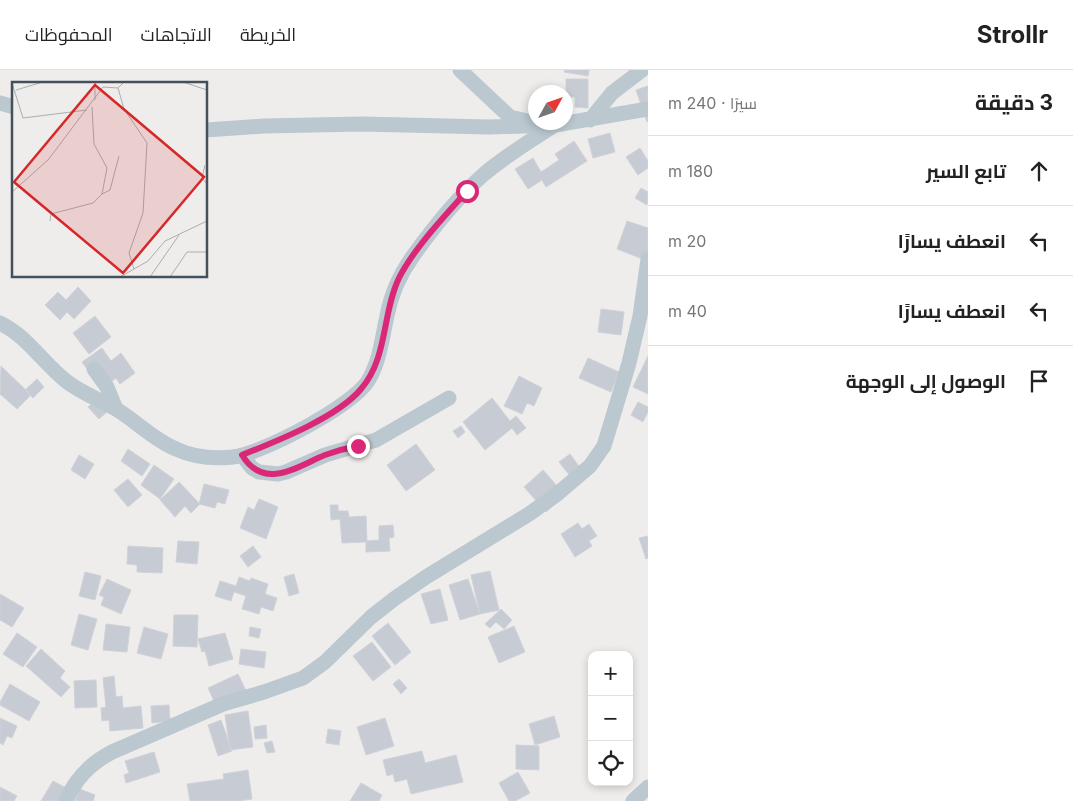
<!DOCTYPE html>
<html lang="ar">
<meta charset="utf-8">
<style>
body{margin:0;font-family:Inter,Cairo,sans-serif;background:#f6f6f6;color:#222;direction:rtl}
.controls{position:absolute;right:15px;bottom:15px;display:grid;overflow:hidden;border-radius:10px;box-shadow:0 2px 8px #0003}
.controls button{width:45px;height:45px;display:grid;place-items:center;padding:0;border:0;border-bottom:1px solid #e0e0e0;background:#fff;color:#222;font:25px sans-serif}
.compass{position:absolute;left:528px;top:15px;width:45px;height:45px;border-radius:50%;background:#fff;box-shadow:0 2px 8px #0003;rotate:50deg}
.stop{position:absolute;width:15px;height:15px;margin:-11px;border:4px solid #db2777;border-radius:50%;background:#fff}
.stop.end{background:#db2777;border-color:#fff;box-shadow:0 1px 5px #0008}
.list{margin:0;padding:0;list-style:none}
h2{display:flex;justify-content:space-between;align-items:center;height:65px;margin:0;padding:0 20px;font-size:21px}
h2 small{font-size:16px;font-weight:400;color:#767676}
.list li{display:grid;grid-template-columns:32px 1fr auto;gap:15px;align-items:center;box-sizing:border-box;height:70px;padding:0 20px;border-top:1px solid #e0e0e0}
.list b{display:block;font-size:19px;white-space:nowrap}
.list em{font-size:16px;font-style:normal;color:#767676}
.icon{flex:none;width:28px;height:28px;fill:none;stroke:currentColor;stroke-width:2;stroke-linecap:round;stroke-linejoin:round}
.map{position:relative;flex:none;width:648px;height:731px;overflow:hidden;direction:ltr}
header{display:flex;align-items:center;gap:30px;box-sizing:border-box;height:70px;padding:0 25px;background:#fff;border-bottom:1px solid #e0e0e0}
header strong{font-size:24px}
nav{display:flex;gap:28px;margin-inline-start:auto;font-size:18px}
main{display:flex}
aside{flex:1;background:#fff}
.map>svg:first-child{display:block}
.building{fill:#c7cbd3;stroke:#cfd2d9}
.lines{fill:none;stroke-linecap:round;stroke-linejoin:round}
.minor{stroke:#bbc8d0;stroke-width:15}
.route{stroke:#db2777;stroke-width:6}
.inset-road{fill:none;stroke:#aaaeb2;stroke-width:1}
.view{fill:#d62828;fill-opacity:0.15;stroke:#d62828;stroke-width:2.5}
.inset-edge{fill:none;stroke:#43515b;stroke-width:2.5}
</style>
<header>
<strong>Strollr</strong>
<nav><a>الخريطة</a><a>الاتجاهات</a><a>المحفوظات</a></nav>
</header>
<main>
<aside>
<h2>3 دقيقة<small>سيرًا · 240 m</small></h2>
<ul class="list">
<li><svg class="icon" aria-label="ahead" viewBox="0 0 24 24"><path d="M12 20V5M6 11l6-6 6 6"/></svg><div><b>تابع السير</b></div><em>180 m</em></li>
<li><svg class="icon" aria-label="left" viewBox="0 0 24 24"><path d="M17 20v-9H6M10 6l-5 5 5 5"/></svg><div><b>انعطف يسارًا</b></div><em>20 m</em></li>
<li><svg class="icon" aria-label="left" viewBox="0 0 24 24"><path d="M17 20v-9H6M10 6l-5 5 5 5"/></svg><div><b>انعطف يسارًا</b></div><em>40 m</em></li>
<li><svg class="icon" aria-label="arrive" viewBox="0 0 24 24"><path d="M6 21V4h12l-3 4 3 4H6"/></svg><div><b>الوصول إلى الوجهة</b></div></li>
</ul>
</aside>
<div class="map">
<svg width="648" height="731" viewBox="0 0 648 731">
<rect width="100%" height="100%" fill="#efecec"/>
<path class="building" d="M565 0H589L588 6 564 2Z
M566 9H588V38L575 37V27H566Z
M648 16V51L647 52 636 20Z
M610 63 615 82 593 88 588 69Z
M574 71 587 91 546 117 542 110 528 119 515 99 533 88 541 102 559 90 555 84Z
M640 78 648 91V98L638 105 626 87Z
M641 118 648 122 647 135 635 128Z
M627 151 648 158V191L617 179Z
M78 217 91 231 74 249 67 242 60 250 45 235 58 222 66 230Z
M601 239 624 242 621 265 598 262Z
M95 246 111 267 89 284 73 263Z
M102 278 111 291 121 283 135 303 120 314 116 308 106 316 93 307 82 292Z
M648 286V324L633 317Z
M588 288 619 302 611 322 579 308Z
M1 296 31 325 17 339 0 324Z
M519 306 542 318 534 336 527 333 522 344 504 336Z
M37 309 44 317 33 328 25 320Z
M492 328 510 351 516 346 526 358 517 365 512 358 485 380 463 352Z
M97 329 108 341 99 349 88 337Z
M638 332 648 337V342L643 352 631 345Z
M461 356 465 362 458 368 453 361Z
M416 374 435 400 406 421 387 395Z
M128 379 150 394 142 406 121 391Z
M570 384 584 403 574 411 559 392Z
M79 385 94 394 85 409 71 400Z
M154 395 174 409 160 429 141 415Z
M543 400 565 425 546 442 524 417Z
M128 409 142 425 128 437 114 420Z
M179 412 200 434 191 443 185 436 175 447 160 430Z
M204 414 229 420 225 434 217 432 215 438 199 434Z
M259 429 278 437 266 469 240 458 248 437 254 440Z
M330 435H338V441H348L349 447 366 446 367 471 379 470V456L393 455 394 467 389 468 390 481 366 482V472L342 473 340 449 331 450Z
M578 453 582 459 589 454 597 466 589 471 592 476 575 487 561 464Z
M648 466V488L646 489 639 468Z
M178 471 199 472 197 494 176 492Z
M128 476 163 478 162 503 137 502V495L127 494Z
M253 476 261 487 248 497 240 486Z
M490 501 499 540 480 544 471 505Z
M85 502 101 506 95 530 79 526Z
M294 504 299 523 289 526 284 507Z
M239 507 250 511 251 508 268 514 265 524 277 528 273 541 261 537 259 544 242 539 246 526 234 522 231 531 215 526 220 511 236 516Z
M107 509 131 520 121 544 101 535 104 527 99 525Z
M468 509 480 544 460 550 449 515Z
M440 519 448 550 431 554 421 524Z
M0 524 24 538 12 557 0 550Z
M501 539 512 550 504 559 496 552 490 558 485 554Z
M79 544 97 549 88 580 71 575Z
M174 545H198L197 577 173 576Z
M388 553 411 582 395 595 372 566Z
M106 554 130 557 127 582 103 580Z
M514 556 525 582 499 593 488 567Z
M144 557 168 564 161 589 137 583Z
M250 557 261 559 259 568 249 566Z
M17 563 37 577 23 597 3 584Z
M225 563 233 589 209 596 205 581 202 582 198 569Z
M372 572 391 597 373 611 353 586Z
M41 579 65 601 60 608 70 617 61 627 26 596Z
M241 579 266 582 264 598 239 594Z
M238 604 248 625 214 631 208 618Z
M114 606 116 627 122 626 123 638 141 636 143 658 110 661 109 650 102 651 101 638 106 637 103 608Z
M399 609 407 618 401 624 393 614Z
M96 610 97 637 75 638 74 611Z
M10 614 40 632 29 651 0 635V632Z
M169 635 170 651 152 653 151 636Z
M248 641 253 677 230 680 225 645Z
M554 646 560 667 535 675 529 654Z
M0 648 17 656 12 668 7 666 3 675 0 673Z
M385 648 394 676 366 685 357 657Z
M221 650 232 681 218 686 208 655Z
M266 655 267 668 255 669 254 657Z
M328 659 341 661 339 675 326 673Z
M272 671 275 682 267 683 264 673Z
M516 675 539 676V700L516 699Z
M422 681 425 693 456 685 463 712 411 724 407 709 395 712 393 704 387 706 383 690Z
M154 682 160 702 126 713 124 705 129 703 125 691Z
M248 700 252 729 238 731H190L187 714 224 709 223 704Z
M518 702 530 723 515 731H509L499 713Z
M53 711 68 719 61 731H41Z
M361 713 382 725 379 731H350Z
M0 717 17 726 14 731H0Z
M80 719 95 725 93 731H75Z"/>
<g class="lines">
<path class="minor" d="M460 0 510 47 527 51
M0 33 14 37
M590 50 612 23 642 0
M206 60 264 56 362 54 489 57 555 55 648 39
M0 253C27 266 43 293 66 311 81 323 99 329 116 339 136 351 154 370 176 379 193 387 214 389 233 387 263 383 351 337 368 311 380 291 382 268 387 246 391 224 400 204 413 186 433 158 457 128 483 105 505 86 530 71 555 55
M94 299 107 317 116 339
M242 385 252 398 259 402 278 404 286 402 325 385 376 370 449 328
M66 731C75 709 91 693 112 682L223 634 264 622 303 608 325 592 371 547 394 529 426 507 529 444 556 425 590 396 604 376 629 293 640 246 648 189
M633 731 648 717"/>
</g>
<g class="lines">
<path class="route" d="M358 376C347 378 336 381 325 385 296 397 264 421 242 385 277 371 338 347 361 319 388 288 382 243 399 208 414 178 445 146 467 121"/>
</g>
<g transform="translate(12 12)">
<rect width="195" height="195" fill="#efecec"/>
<path class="inset-road" d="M83 0V18M171 0 195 8M0 1 11 36 75 28M106 6 112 27 135 61 131 131 117 171 122 187M4 8 31 0M193 83 190 96 195 102M0 110 36 78 91 5 106 6 112 0M90 112 98 108 107 74M38 139 39 132 81 121 90 112 95 86 82 62 80 25M108 195 136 179 153 159 195 139M138 195 167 153M158 195 175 170H195"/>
<path class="view" d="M83 3 192 95 111 191 2 100Z"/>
<rect width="195" height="195" class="inset-edge"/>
</g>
</svg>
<div class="controls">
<button>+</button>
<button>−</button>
<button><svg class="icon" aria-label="locate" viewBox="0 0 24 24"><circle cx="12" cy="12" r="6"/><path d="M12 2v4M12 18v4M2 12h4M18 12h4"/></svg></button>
</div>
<svg class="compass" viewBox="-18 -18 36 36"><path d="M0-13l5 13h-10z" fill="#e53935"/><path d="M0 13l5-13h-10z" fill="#767676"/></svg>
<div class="stop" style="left:467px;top:121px"></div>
<div class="stop end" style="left:358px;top:376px"></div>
</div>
</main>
